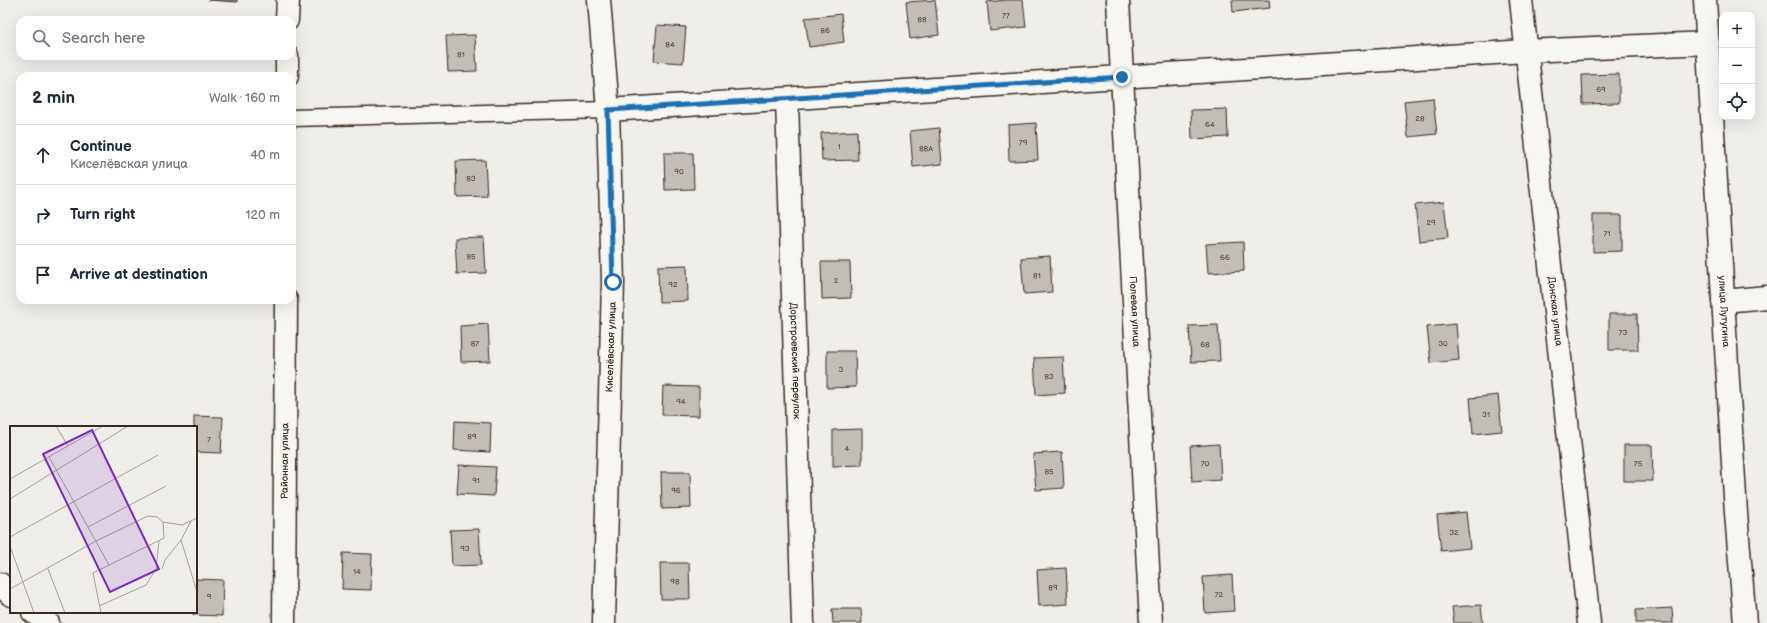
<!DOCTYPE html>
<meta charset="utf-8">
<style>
body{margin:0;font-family:"Balsamiq Sans",sans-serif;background:#f6f6f7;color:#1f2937}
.controls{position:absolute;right:12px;top:12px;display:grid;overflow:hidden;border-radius:8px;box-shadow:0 4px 16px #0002}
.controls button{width:36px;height:36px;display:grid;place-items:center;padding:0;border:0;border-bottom:1px solid #e0e1e3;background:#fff;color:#1f2937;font:20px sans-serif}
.stop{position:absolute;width:12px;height:12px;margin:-9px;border:3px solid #1f6fb2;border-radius:50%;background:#fff}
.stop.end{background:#1f6fb2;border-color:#fff;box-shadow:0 1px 4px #0008}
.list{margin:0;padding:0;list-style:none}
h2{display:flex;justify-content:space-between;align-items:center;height:52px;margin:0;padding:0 16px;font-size:17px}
h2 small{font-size:13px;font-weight:400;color:#747a83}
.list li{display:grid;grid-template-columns:26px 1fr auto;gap:12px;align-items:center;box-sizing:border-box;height:60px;padding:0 16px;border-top:1px solid #e0e1e3}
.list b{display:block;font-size:15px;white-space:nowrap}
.list p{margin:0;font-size:13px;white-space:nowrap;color:#747a83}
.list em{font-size:13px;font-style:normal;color:#747a83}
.icon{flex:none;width:22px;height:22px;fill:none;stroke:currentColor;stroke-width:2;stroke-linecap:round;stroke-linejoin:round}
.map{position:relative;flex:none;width:1767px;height:623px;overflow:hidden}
.search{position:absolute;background:#fff;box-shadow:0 4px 16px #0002;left:16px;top:16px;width:280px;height:44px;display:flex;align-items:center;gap:10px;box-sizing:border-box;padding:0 14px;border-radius:12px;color:#747a83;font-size:15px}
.panel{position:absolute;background:#fff;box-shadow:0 4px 16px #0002;left:16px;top:72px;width:280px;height:232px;border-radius:12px}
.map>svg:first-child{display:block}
.building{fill:#c2bdb7;stroke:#3b2a1e}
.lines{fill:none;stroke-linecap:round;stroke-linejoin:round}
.service-casing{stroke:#3b2a1e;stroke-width:19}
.minor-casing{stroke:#3b2a1e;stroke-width:25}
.secondary-casing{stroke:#3b2a1e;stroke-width:25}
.service{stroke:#f6f6f2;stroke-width:16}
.minor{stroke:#f6f6f2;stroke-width:22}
.secondary{stroke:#f6f6f2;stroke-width:22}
.route{stroke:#1f6fb2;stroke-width:5}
.labels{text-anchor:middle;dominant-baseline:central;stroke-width:3;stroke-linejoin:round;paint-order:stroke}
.number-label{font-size:8px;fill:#5d4f44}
.street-label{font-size:10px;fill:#3b2a1e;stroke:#f6f6f2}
.inset-road{fill:none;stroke:#a7a098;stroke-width:1}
.view{fill:#7b2cbf;fill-opacity:0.15;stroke:#7b2cbf;stroke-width:2}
.inset-edge{fill:none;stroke:#3b2a1e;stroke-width:2}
</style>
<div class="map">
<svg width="1767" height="623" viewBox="0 0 1767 623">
<rect width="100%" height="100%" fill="#efeeea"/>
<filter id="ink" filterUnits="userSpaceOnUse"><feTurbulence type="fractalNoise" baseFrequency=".025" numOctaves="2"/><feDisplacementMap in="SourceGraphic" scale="8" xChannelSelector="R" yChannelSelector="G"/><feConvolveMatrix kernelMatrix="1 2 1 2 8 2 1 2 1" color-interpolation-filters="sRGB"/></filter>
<g filter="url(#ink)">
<path class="building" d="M208 0H237V2Z
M935 0 939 35 910 39 906 2Z
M1007 0H1023L1026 27 990 31 987 2Z
M1232 0H1269L1270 8 1233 12Z
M841 14 844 42 809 47 805 18Z
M657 25 686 27 683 63 654 61Z
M475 35 477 71 448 72 446 36Z
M1619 74V103L1583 104 1582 75Z
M1433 98 1437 134 1408 137 1404 101Z
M1227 109 1228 137 1192 139 1191 110Z
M1036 123 1038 160 1009 161 1008 125Z
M939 128 942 164 913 167 910 131Z
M857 131 858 160 822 161 821 133Z
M664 153H693L694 189 665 190Z
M485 160 487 196 457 197 456 161Z
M1444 202 1448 238 1419 241 1415 205Z
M1593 215H1622V251L1593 252Z
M484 237 486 273 457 274 455 238Z
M1243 242 1244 271 1208 273 1206 244Z
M1050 256 1052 292 1024 294 1021 258Z
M821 262H850L851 298 822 299Z
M687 265 688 301 659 302 658 266Z
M1609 314H1637L1638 350H1609Z
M488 324 490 361 461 362 460 326Z
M1456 324 1459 360 1431 363 1427 327Z
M1218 325 1220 361 1191 362 1189 326Z
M827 351H855L856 387 827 388Z
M1063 357 1065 393 1036 395 1034 358Z
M663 386 699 387V416L662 415Z
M1498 395 1502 431 1473 434 1470 398Z
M194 416 223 417 221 453 196 452V427H194Z
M455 421 491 423 490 452 454 450Z
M862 429V465L833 466V430Z
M1219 444 1221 480 1192 482 1190 446Z
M1624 445H1652L1653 481H1624Z
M1062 452 1064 488 1036 490 1033 454Z
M459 465 496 467 494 496 457 494Z
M661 472H690L691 508 662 509Z
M1466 512 1470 548 1441 551 1437 515Z
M479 529 481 565 452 566 450 530Z
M343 553 372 554 371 590 342 589Z
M660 563H689L690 599H661Z
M1066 568 1068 604 1039 606 1037 570Z
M1232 575 1234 611 1205 613 1203 577Z
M196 579 223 580 222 616 193 615V612H196Z
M1481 605 1483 623H1454L1452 607Z
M1672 608 1673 623H1636V610Z
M832 609H861L862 623H833Z"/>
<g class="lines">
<g class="service-casing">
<path id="service" d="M292 118 608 110"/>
</g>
<g class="minor-casing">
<g id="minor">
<path d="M599 0 608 110 613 282 604 623"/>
<path id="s1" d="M1118 0 1151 623"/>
<path id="s2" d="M1521 0 1589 623"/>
<path d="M287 20 288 0"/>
<path d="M287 76V56"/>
<path id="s3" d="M787 100 803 623"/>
<path d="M608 110 1526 51 1708 43"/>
<path d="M1723 301 1767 297"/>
<path d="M0 584 11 595"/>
<path d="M33 612 48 623"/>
<path id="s4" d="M284 623 286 300"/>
</g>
</g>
<g class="secondary-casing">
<g id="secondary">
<path id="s5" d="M1705 0 1736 513 1745 623"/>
</g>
</g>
<use href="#service" class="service"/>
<use href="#minor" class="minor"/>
<use href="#secondary" class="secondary"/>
</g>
</g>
<g class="lines" filter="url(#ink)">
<path class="route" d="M613 282 608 110 1122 77"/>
</g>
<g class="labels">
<g class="number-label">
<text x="1006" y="15">77</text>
<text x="922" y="19">88</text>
<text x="825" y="30">86</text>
<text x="670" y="44">84</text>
<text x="461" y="54">81</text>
<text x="1601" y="89">69</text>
<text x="1420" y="118">28</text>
<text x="1210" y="124">64</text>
<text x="1023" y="142">79</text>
<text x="839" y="146">1</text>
<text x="926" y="148">88А</text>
<text x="679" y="171">90</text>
<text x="471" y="178">83</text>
<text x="1431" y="222">29</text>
<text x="1607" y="233">71</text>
<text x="471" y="256">85</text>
<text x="1225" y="257">66</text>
<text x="1037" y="275">81</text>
<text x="836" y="280">2</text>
<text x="673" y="284">92</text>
<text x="1623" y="332">73</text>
<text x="475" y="343">87</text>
<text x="1443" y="343">30</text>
<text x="1205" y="344">68</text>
<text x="841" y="369">3</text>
<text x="1049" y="376">83</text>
<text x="681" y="401">94</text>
<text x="1486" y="414">31</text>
<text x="472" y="436">89</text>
<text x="209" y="439">7</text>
<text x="847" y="448">4</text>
<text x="1205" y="463">70</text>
<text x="1638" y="463">75</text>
<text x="1049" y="471">85</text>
<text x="476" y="480">91</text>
<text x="676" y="490">96</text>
<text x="1454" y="532">32</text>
<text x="465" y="548">93</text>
<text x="357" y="571">14</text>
<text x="675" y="581">98</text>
<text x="1053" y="587">89</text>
<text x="1219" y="594">72</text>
<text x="209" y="596">9</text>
</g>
<g class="street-label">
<text stroke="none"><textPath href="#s1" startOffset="312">Полевая улица</textPath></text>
<text stroke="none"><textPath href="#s2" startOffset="313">Донская улица</textPath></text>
<text stroke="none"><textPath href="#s5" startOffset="312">улица Лутугина</textPath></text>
<text transform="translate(611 347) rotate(-88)">Киселёвская улица</text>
<text stroke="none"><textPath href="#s3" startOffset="261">Дорстроевский переулок</textPath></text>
<text stroke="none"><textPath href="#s4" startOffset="162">Районная улица</textPath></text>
</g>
</g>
<g transform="translate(10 426)">
<rect width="187" height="187" fill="#efeeea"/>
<path class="inset-road" d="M46 0 58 20M39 31 99 139M0 53 93 0M0 73 118 0M78 101 156 60M0 111 148 29M171 114 187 166M0 120 24 187M38 143 55 187M152 143 155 134 171 114 181 95M0 163 86 115 138 90 147 91 153 96 172 99 187 92M89 180 136 159 146 143 149 115M91 187 83 147 154 112 153 96"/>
<path class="view" d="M82 4 149 143 100 166 33 28Z"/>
<rect width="187" height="187" class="inset-edge"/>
</g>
</svg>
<div class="controls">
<button>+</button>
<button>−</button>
<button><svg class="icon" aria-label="locate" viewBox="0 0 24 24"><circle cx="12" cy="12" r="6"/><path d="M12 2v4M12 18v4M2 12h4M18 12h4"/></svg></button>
</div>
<div class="stop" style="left:613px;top:282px"></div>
<div class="stop end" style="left:1122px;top:77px"></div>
<div class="search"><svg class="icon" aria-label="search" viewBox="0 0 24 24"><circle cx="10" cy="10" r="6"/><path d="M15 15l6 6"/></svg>Search here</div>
<section class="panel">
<h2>2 min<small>Walk · 160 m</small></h2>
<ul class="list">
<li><svg class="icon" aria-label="ahead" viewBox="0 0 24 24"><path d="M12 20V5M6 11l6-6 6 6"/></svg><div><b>Continue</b><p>Киселёвская улица</p></div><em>40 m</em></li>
<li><svg class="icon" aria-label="right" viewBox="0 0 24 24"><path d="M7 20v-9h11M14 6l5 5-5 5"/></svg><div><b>Turn right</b></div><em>120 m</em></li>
<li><svg class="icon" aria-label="arrive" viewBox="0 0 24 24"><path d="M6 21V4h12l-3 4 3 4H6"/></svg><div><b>Arrive at destination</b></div></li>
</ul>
</section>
</div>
